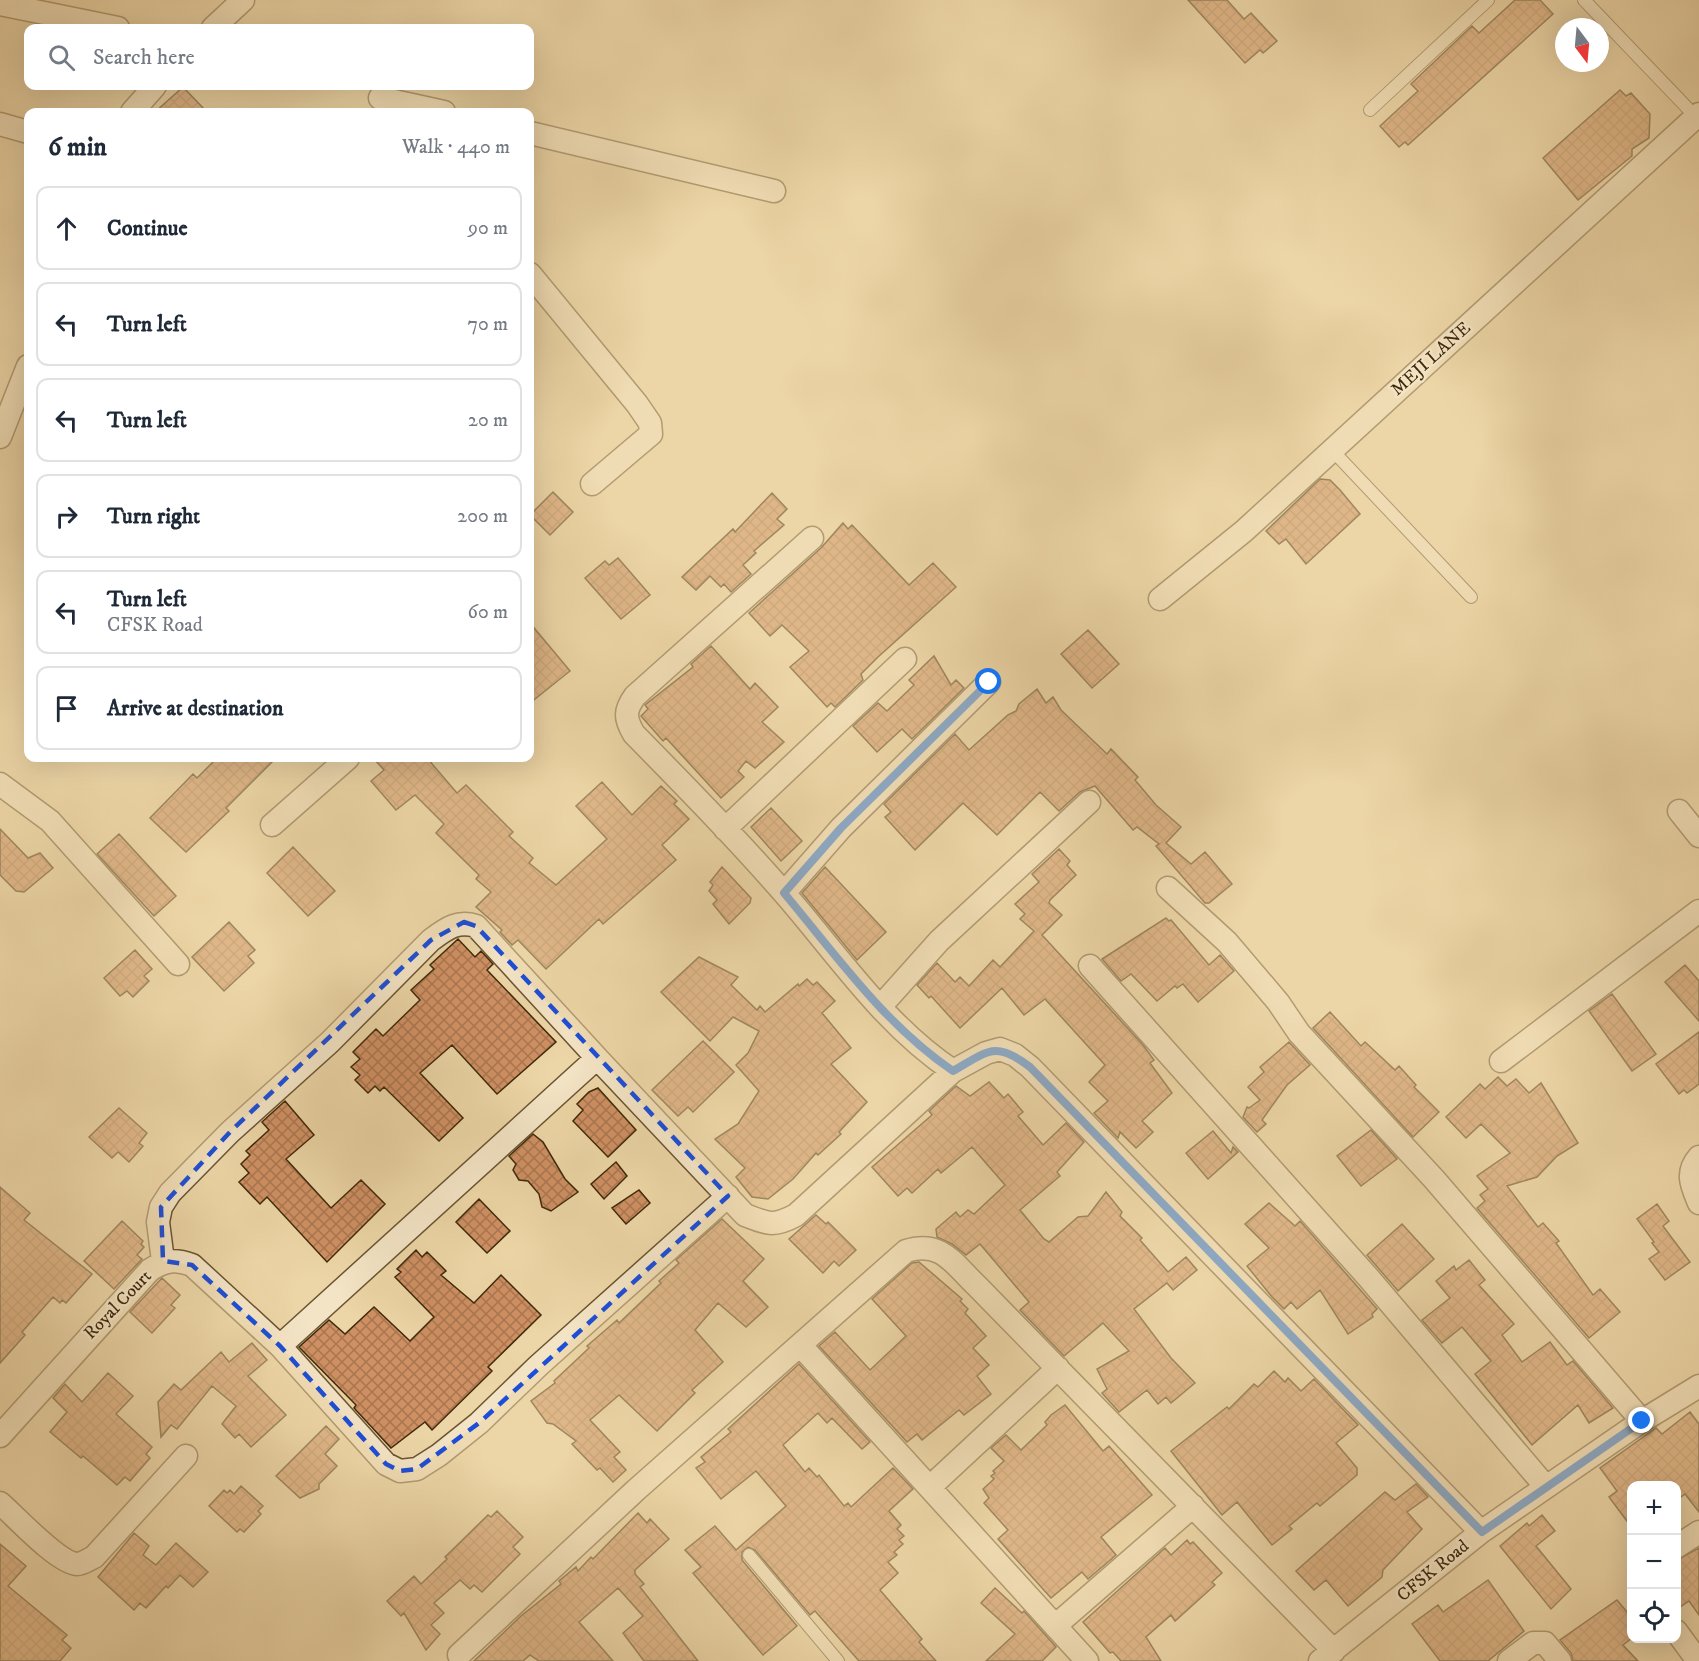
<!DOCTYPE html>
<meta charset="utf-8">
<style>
body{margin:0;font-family:"IM FELL DW Pica",serif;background:#f6f6f7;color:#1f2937}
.controls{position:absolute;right:18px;bottom:18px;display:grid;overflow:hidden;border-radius:12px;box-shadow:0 6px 24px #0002}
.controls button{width:54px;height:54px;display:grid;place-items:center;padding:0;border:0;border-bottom:2px solid #e0e1e3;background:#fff;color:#1f2937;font:30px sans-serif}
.compass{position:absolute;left:1555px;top:18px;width:54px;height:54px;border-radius:50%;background:#fff;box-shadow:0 6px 24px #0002;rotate:164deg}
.stop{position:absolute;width:18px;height:18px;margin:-14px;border:4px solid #1a73e8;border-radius:50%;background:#fff}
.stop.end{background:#1a73e8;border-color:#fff;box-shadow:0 2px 6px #0008}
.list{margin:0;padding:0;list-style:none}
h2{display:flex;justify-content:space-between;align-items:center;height:78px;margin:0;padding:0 24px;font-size:26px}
h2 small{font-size:20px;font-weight:400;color:#747a83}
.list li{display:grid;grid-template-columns:39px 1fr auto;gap:18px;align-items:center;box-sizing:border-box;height:84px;margin:0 12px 12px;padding:0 12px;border:2px solid #e0e1e3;border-radius:12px}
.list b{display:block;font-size:22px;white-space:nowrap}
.list p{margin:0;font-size:20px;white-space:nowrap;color:#747a83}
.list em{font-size:20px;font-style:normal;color:#747a83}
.icon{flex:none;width:33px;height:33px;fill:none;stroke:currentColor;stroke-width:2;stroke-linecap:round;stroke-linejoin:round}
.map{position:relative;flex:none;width:1699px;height:1661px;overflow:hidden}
.search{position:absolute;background:#fff;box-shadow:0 6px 24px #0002;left:24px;top:24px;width:510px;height:66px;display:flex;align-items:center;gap:15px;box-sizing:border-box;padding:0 21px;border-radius:12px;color:#747a83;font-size:22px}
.panel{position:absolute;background:#fff;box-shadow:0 6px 24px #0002;left:24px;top:108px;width:510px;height:654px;border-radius:12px}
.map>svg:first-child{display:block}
.building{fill:url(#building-cross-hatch);stroke:#3e290a;stroke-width:1.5}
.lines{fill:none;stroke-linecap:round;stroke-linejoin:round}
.service-casing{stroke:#6a5431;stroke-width:14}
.minor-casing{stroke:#6a5431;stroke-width:25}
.service{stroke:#f3e4c5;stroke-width:12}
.minor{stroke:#f3e4c5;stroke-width:22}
.route{stroke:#1a73e8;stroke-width:8}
.marked{fill:none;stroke:#1d4ed8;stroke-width:4.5;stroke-dasharray:12 8;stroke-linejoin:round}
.labels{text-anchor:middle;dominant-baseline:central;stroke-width:5;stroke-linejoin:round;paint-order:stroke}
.street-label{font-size:18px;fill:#3e290a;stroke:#f3e4c5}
</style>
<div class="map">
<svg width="1699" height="1661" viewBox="0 0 1699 1661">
<defs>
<pattern id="building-cross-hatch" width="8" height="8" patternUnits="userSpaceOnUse" patternTransform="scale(1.5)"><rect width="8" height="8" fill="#cf9063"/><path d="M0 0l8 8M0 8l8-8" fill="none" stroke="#a97650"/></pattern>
</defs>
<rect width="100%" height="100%" fill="#ecd5a6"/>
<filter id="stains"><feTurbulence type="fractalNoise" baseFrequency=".00333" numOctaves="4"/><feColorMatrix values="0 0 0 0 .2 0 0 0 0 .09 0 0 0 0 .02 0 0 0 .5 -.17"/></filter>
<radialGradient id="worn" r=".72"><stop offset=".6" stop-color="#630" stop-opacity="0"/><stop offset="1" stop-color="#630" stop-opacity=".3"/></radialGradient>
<path class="building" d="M1188 0H1227L1244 19 1251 13 1277 41 1263 53 1260 50 1245 63Z
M1515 0H1540L1553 14 1408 145 1405 142 1399 147 1380 126 1418 91 1411 84 1472 26 1479 33Z
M183 87 207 112H155Z
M1620 90 1626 96 1631 93 1650 114 1649 138 1632 149V156L1578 200 1543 158Z
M1320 479 1330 480 1340 490 1360 514 1306 564 1286 539 1279 544 1266 531Z
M553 492 573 512 550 535 530 515Z
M772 493 787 509 777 519 784 525 754 551 756 553 743 565 751 574 731 592 724 584 721 587 710 576 696 590 682 577 733 529 735 532Z
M843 523 848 529 852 525 909 585 933 563 956 587 878 657 861 674 863 680 835 707 831 703 827 707 790 667 809 651 782 625 770 636 749 613 821 548Z
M618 558 650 595 621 619 585 578 605 561 609 565Z
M530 623 570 671 530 703Z
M1088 630 1119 664 1092 688 1061 654Z
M711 646 750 689 755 683 778 707 762 722 784 742 755 768 746 761 738 771 744 777 721 798 666 738 663 741 641 716 648 709 645 705 693 667 691 664Z
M934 656 951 685 956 680 964 688 912 739 902 729 877 752 853 726 878 703 887 711 914 685 909 680Z
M1037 689 1046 703 1053 697 1061 710 1107 754 1111 749 1138 777 1135 780 1156 805 1181 827 1166 843 1191 864 1205 852 1232 884 1209 903H1205L1156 846 1159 844 1137 827 1133 830 1095 786 1080 792 1059 811 1040 792 997 835 963 803 915 850 885 817 891 812 884 804 955 734 969 750 1008 715 1016 711 1019 704Z
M217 758H276L226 808 229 811 186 852 150 818 193 774 197 778Z
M373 758H427L457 793 466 785 513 832 509 836 533 858 529 863 556 885 607 839 576 806 602 782 632 815 661 786 677 801 674 804 689 819 662 845 676 860 603 924 599 919 546 969 518 940 512 945 500 932 502 930 476 907 491 892 476 879 479 875 436 833 444 824 415 795 396 810 371 781 384 770Z
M771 808 802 841 781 861 751 827Z
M0 829 28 858 40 853 53 868 24 892 16 891 0 875Z
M119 834 176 896 154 916 97 854Z
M293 847 335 891 308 916 267 873Z
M1059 849 1070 861 1067 865 1076 875 1050 900 1049 903 1062 915 1042 935 1143 1045 1154 1060 1150 1063 1172 1093 1142 1121 1153 1132 1136 1148 1120 1132 1118 1138 1094 1113 1108 1101 1089 1082 1105 1065 1045 999 1024 1015 1002 988 960 1028 931 996 929 998 917 985 937 963 955 982 960 977 969 986 993 960 1000 967 1034 931 1020 919 1025 914 1015 904 1039 882 1032 874Z
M722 867 751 898 750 903 729 924 713 904 717 900 709 891 713 885 710 882Z
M825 867 886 932 857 960 802 893Z
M1166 918 1169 921 1171 920 1209 965 1220 955 1234 971 1198 1002 1183 984 1177 988 1175 986 1157 1001 1131 974 1121 981 1102 959Z
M229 922 255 950 248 956 254 963 224 991 192 957Z
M458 939 475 957 481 951 493 964 487 970 556 1042 497 1094 452 1045 420 1073 463 1118 439 1141 384 1087 380 1091 375 1086 368 1093 355 1080 360 1075 351 1067 360 1059 353 1052 376 1029 383 1036 420 1000 411 990 434 969 430 965Z
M135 950 152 969 144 976 149 981 133 997 127 991 120 996 104 978Z
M699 957 738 977 731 985 757 1010 760 1006 765 1012 798 984 799 986 807 979 813 985 817 982 835 1001 822 1013 851 1048 831 1064 867 1102 839 1132 841 1134 818 1155 816 1153 793 1179 768 1199 752 1197 736 1177 745 1168 715 1139 738 1124 759 1091 736 1065 748 1053 759 1031 733 1017 710 1041 661 992Z
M1685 965 1699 981V1021L1665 982Z
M1612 994 1656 1054 1632 1071 1589 1011Z
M1330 1012 1361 1046 1365 1042 1395 1070 1399 1066 1416 1085 1414 1087 1439 1112 1413 1137 1313 1028Z
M1699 1032V1084L1687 1093 1684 1090 1679 1094 1656 1064Z
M703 1041 734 1072 693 1112 688 1107 678 1116 652 1090Z
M1289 1042 1310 1065 1287 1085 1262 1120 1266 1124 1257 1132 1243 1117 1247 1107 1249 1108 1260 1100 1248 1087 1264 1072 1260 1067Z
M1498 1077 1507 1086 1516 1079 1529 1093 1541 1083 1578 1143 1557 1156 1537 1177 1507 1186 1538 1227 1543 1223 1559 1241 1556 1243 1593 1295 1600 1289 1620 1312 1589 1338 1477 1208 1485 1201 1480 1195 1488 1189 1477 1176 1510 1153 1481 1124 1466 1138 1446 1117 1480 1084 1485 1089Z
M989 1082 1004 1098 1008 1094 1023 1112 1018 1116 1043 1145 1066 1123 1084 1142 1057 1172 1060 1176 1020 1210 1044 1239 1049 1242 1078 1217 1088 1216 1106 1192 1122 1212 1120 1216 1142 1238 1140 1240 1168 1272 1186 1257 1197 1270 1173 1290 1167 1283 1134 1309 1171 1358 1195 1383 1171 1403 1166 1397 1158 1404 1147 1390 1119 1412 1102 1393 1107 1389 1097 1369 1129 1351 1103 1323 1064 1356 1020 1310 1029 1302 980 1244 966 1255 952 1244 937 1237 936 1229 956 1212 960 1217 968 1210 974 1214 1005 1185 972 1147 941 1173 938 1169 912 1193 907 1188 898 1196 872 1167 932 1115 929 1111 956 1086 970 1096Z
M598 1088 636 1130 608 1157 573 1121 583 1110 577 1104 589 1092Z
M285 1101 314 1135 286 1159 331 1208 361 1180 385 1204 327 1262 267 1197 260 1204 239 1182 249 1173 241 1164 250 1155 246 1151 269 1130 262 1122Z
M119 1108 147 1133 139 1143 143 1146 129 1162 118 1152 112 1158 89 1137Z
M1371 1130 1397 1159 1361 1186 1337 1156Z
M1213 1131 1231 1153 1233 1147 1238 1152 1208 1179 1186 1153Z
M533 1134 543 1142 565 1179 578 1192 551 1211 542 1207 539 1194 528 1181 519 1180 513 1170 516 1164 509 1156Z
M616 1162 627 1176 604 1199 591 1184Z
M0 1187 30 1213 24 1220 92 1274 66 1303 62 1300 60 1303 53 1297 22 1332 25 1335 0 1363Z
M639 1190 650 1203 626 1224 612 1208Z
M479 1199 510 1231 487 1253 456 1222Z
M1269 1203 1295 1226 1300 1221 1377 1309 1372 1314 1373 1317 1348 1334 1320 1290 1297 1309 1291 1302 1284 1309 1272 1297 1247 1266 1269 1248 1245 1224Z
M1657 1204 1669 1221 1663 1226 1690 1262 1665 1280 1649 1259 1659 1252 1652 1243 1654 1242 1637 1219Z
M816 1215 826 1224 828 1222 856 1250 839 1266 834 1261 823 1273 789 1239Z
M722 1219 764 1259 743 1281 768 1307 746 1327 718 1303 695 1330 723 1362 692 1390 695 1393 657 1431 619 1395 590 1420 620 1452 614 1457 626 1470 613 1482 600 1468 597 1470 572 1444 576 1441 553 1424 547 1423 531 1401 555 1383 554 1381 589 1348 587 1346 617 1320 619 1323 661 1283 659 1281 679 1263 676 1260Z
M122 1221 143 1241 141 1244 144 1247 137 1255 142 1259 114 1289 84 1261Z
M1402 1224 1434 1259 1398 1291 1367 1255Z
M416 1250 422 1257 427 1252 446 1271 441 1275 474 1303 501 1275 541 1315 488 1367 492 1371 432 1430 425 1422 391 1448 354 1408 356 1405 299 1347 329 1320 345 1334 374 1307 410 1341 434 1317 395 1277 401 1272 397 1269Z
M1469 1260 1485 1280 1479 1285 1514 1324 1502 1335 1522 1362 1550 1342 1567 1365 1573 1361 1613 1408 1589 1423 1578 1405 1532 1445 1475 1374 1491 1361 1462 1327 1442 1343 1422 1320 1450 1298 1436 1281 1454 1266 1456 1270Z
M919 1262 962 1299 960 1301 968 1309 965 1313 986 1336 973 1348 989 1365 977 1376 991 1394 964 1415 959 1410 922 1440 917 1434 907 1442 819 1346 835 1332 870 1370 906 1336 872 1299 912 1263Z
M162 1278 180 1295 171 1305 175 1308 152 1333 130 1312Z
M252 1343 267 1360 248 1376 286 1415 251 1447 239 1434 235 1438 222 1424 236 1406 212 1386 177 1429 171 1425 161 1437 158 1402 174 1384 181 1390 221 1352 229 1362Z
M799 1364 870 1442 862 1449 832 1418 827 1423 818 1413 783 1445 805 1472 809 1468 817 1477 819 1475 844 1506 848 1503 851 1507 893 1468 913 1489 889 1511 901 1525 897 1529 904 1536 899 1540 903 1544 894 1552 897 1555 888 1562 898 1573 880 1590 922 1639 919 1642 936 1661H859L815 1611 810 1615 755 1550 748 1547 742 1552V1560L797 1626 763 1655 693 1573 701 1567 685 1550 715 1526 736 1550 786 1506 756 1471 721 1499 696 1468 705 1462 701 1457 731 1432 728 1429Z
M1274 1371 1285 1382 1288 1378 1301 1391 1314 1379 1358 1425 1336 1443 1357 1468V1475L1320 1506 1317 1503 1289 1526 1292 1529 1272 1545 1237 1502 1222 1515 1171 1451 1227 1407 1229 1409 1254 1384 1258 1387Z
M108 1373 133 1396 116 1414 152 1447 146 1454 150 1458 130 1481 125 1477 117 1485 83 1456 81 1458 50 1432 67 1412 53 1398 65 1384 82 1402Z
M1065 1405 1103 1451 1109 1446 1152 1495 1101 1537 1116 1555 1088 1579 1082 1572 1051 1598 998 1539 1008 1530 984 1503 989 1498 983 1489 994 1479 991 1476 995 1473 993 1471 1004 1461 991 1448 1006 1435 1021 1450 1047 1425 1045 1422 1051 1415Z
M1690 1412 1699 1424V1512L1685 1494 1677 1500V1485H1632V1528L1609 1497 1617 1491 1600 1468 1656 1428 1662 1434Z
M326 1426 339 1439 325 1454 337 1466 319 1484V1489L300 1498 276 1476Z
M1416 1484 1428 1497 1407 1512 1422 1529 1383 1570 1382 1577 1348 1606 1326 1580 1314 1590 1296 1571 1385 1492 1395 1500Z
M241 1486 263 1506 258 1511 261 1514 244 1532 240 1529 237 1532 209 1506 224 1490 227 1493 230 1490 234 1494Z
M497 1511 523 1537 513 1547 520 1554 482 1592 474 1585 470 1589 460 1580 434 1603 444 1613 431 1625 440 1634 426 1650 404 1613 401 1616 387 1601 414 1576 421 1584 447 1559 445 1557 488 1515 491 1517Z
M638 1513 647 1523 650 1519 669 1539 635 1570V1574L644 1584 640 1587 698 1661H644L623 1633 643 1616 618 1588 579 1622 613 1661H539L530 1655 523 1661H474L521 1616 561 1584 559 1581 576 1567 578 1571 591 1557 593 1559Z
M1542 1515 1555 1531 1536 1546 1571 1589 1551 1609 1500 1546 1527 1523 1529 1526Z
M134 1533 149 1546 143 1555 156 1565 176 1543 208 1572 193 1587 180 1575 168 1588 166 1586 146 1608 140 1603 134 1610 98 1577Z
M1187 1540 1190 1544 1193 1542 1222 1573 1212 1582 1215 1585 1175 1621 1171 1615 1146 1637 1161 1661H1121L1113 1652 1110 1653 1083 1622 1165 1548 1171 1555Z
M0 1544 26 1566 8 1586 67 1635 62 1640 71 1648 60 1661H0Z
M1699 1548V1615L1689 1601 1677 1609V1560Z
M1488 1580 1524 1631 1488 1661H1440L1412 1624 1438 1605 1443 1612Z
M995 1588 1022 1613 1024 1611 1056 1647 1042 1661H986L1015 1634 981 1603Z
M1617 1600 1632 1618V1638L1623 1645 1638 1661H1573L1571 1653 1560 1640Z"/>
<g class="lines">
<g class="service-casing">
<path id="service" d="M1584 0 1696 117
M1370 110 1488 0
M1332 450 1471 597
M749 1555 838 1661"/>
</g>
<g class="minor-casing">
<path id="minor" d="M0 4 118 28
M213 28 243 0
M380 98 444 112
M132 112 155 86
M0 124 28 132
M530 133 774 191
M530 274 637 404 650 423 651 434 592 484
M0 437 28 366
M812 538 635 696C624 711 625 719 634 734 685 786 736 838 784 893 838 955 884 1025 953 1071
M1160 599 1244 531 1699 114
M0 784 50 821 178 964
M1679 811 1699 836
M272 825 348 758
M725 829 905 659
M1168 888 1227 942 1278 1002 1299 1033 1434 1179 1642 1421
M784 893 841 828 989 682
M1090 966 1367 1276 1546 1487
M880 1007 939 941 1089 802
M1501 1061 1699 911
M1699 1157C1685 1173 1692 1186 1699 1203
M163 1261 158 1222 161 1207 170 1193 230 1132 330 1042 431 940C446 929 457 920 476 926L597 1058
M280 1346 597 1058 745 1215C768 1224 774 1227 796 1215L953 1071 986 1053 1000 1049 1015 1055 1030 1067 1481 1532
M801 1346 1087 1661
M0 1436 150 1270C165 1260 175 1259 192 1265L280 1346 386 1464 400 1471 417 1469 439 1455 479 1423 538 1366 728 1196
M930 1487 1058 1368
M0 1503C15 1516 58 1563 77 1564 83 1564 89 1559 94 1557L186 1456
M1676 1547 1699 1532
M1055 1626 1193 1506
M1676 1631 1698 1661
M459 1655 636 1490 906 1251C941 1240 953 1263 976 1285L1334 1651
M1320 1661 1481 1532 1642 1421 1699 1386
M1509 1661 1533 1643H1545L1560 1661"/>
</g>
<use href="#service" class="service"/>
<use href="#minor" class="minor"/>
</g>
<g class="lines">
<path class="route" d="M989 682 841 828 784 893C837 956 885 1025 953 1071 988 1051 995 1040 1030 1067L1482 1532 1642 1421"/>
</g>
<path d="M0 0H1699V1661H0ZM464 922 476 926 728 1196 479 1423 417 1469 400 1471 386 1464 280 1346 192 1265 163 1261 161 1207 230 1132 431 940Z" fill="#ecd5a6" fill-opacity=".55" fill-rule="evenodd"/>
<path class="marked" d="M464 922 476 926 728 1196 479 1423 417 1469 400 1471 386 1464 280 1346 192 1265 163 1261 161 1207 230 1132 431 940Z"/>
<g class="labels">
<g class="street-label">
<text transform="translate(1431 359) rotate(-42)">MEJI LANE</text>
<text transform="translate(118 1305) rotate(-46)">Royal Court</text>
<text transform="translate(1433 1571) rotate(-39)">CFSK Road</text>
</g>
</g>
<rect width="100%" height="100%" filter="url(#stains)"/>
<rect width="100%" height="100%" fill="url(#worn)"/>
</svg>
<div class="controls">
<button>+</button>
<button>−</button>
<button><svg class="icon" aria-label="locate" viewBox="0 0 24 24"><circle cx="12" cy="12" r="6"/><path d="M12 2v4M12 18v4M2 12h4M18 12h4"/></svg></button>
</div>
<svg class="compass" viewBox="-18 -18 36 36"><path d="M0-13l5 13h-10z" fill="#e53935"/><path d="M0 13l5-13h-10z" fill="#747a83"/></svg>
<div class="stop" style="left:989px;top:682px"></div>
<div class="stop end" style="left:1642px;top:1421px"></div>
<div class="search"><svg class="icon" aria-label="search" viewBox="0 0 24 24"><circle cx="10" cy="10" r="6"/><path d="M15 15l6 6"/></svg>Search here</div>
<section class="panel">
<h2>6 min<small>Walk · 440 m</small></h2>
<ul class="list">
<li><svg class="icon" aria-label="ahead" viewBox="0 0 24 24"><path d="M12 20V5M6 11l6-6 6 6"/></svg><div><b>Continue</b></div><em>90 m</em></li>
<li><svg class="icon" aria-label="left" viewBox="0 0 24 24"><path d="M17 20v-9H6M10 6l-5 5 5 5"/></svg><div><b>Turn left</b></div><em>70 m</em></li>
<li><svg class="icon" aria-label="left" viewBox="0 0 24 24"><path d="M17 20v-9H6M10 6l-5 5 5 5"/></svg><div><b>Turn left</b></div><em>20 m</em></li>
<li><svg class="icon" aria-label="right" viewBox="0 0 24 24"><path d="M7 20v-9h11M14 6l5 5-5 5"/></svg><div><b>Turn right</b></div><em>200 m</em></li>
<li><svg class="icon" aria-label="left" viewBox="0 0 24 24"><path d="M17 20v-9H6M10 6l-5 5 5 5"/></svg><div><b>Turn left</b><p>CFSK Road</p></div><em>60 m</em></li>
<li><svg class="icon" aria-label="arrive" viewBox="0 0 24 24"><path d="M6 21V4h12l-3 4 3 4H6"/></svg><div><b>Arrive at destination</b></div></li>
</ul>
</section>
</div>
